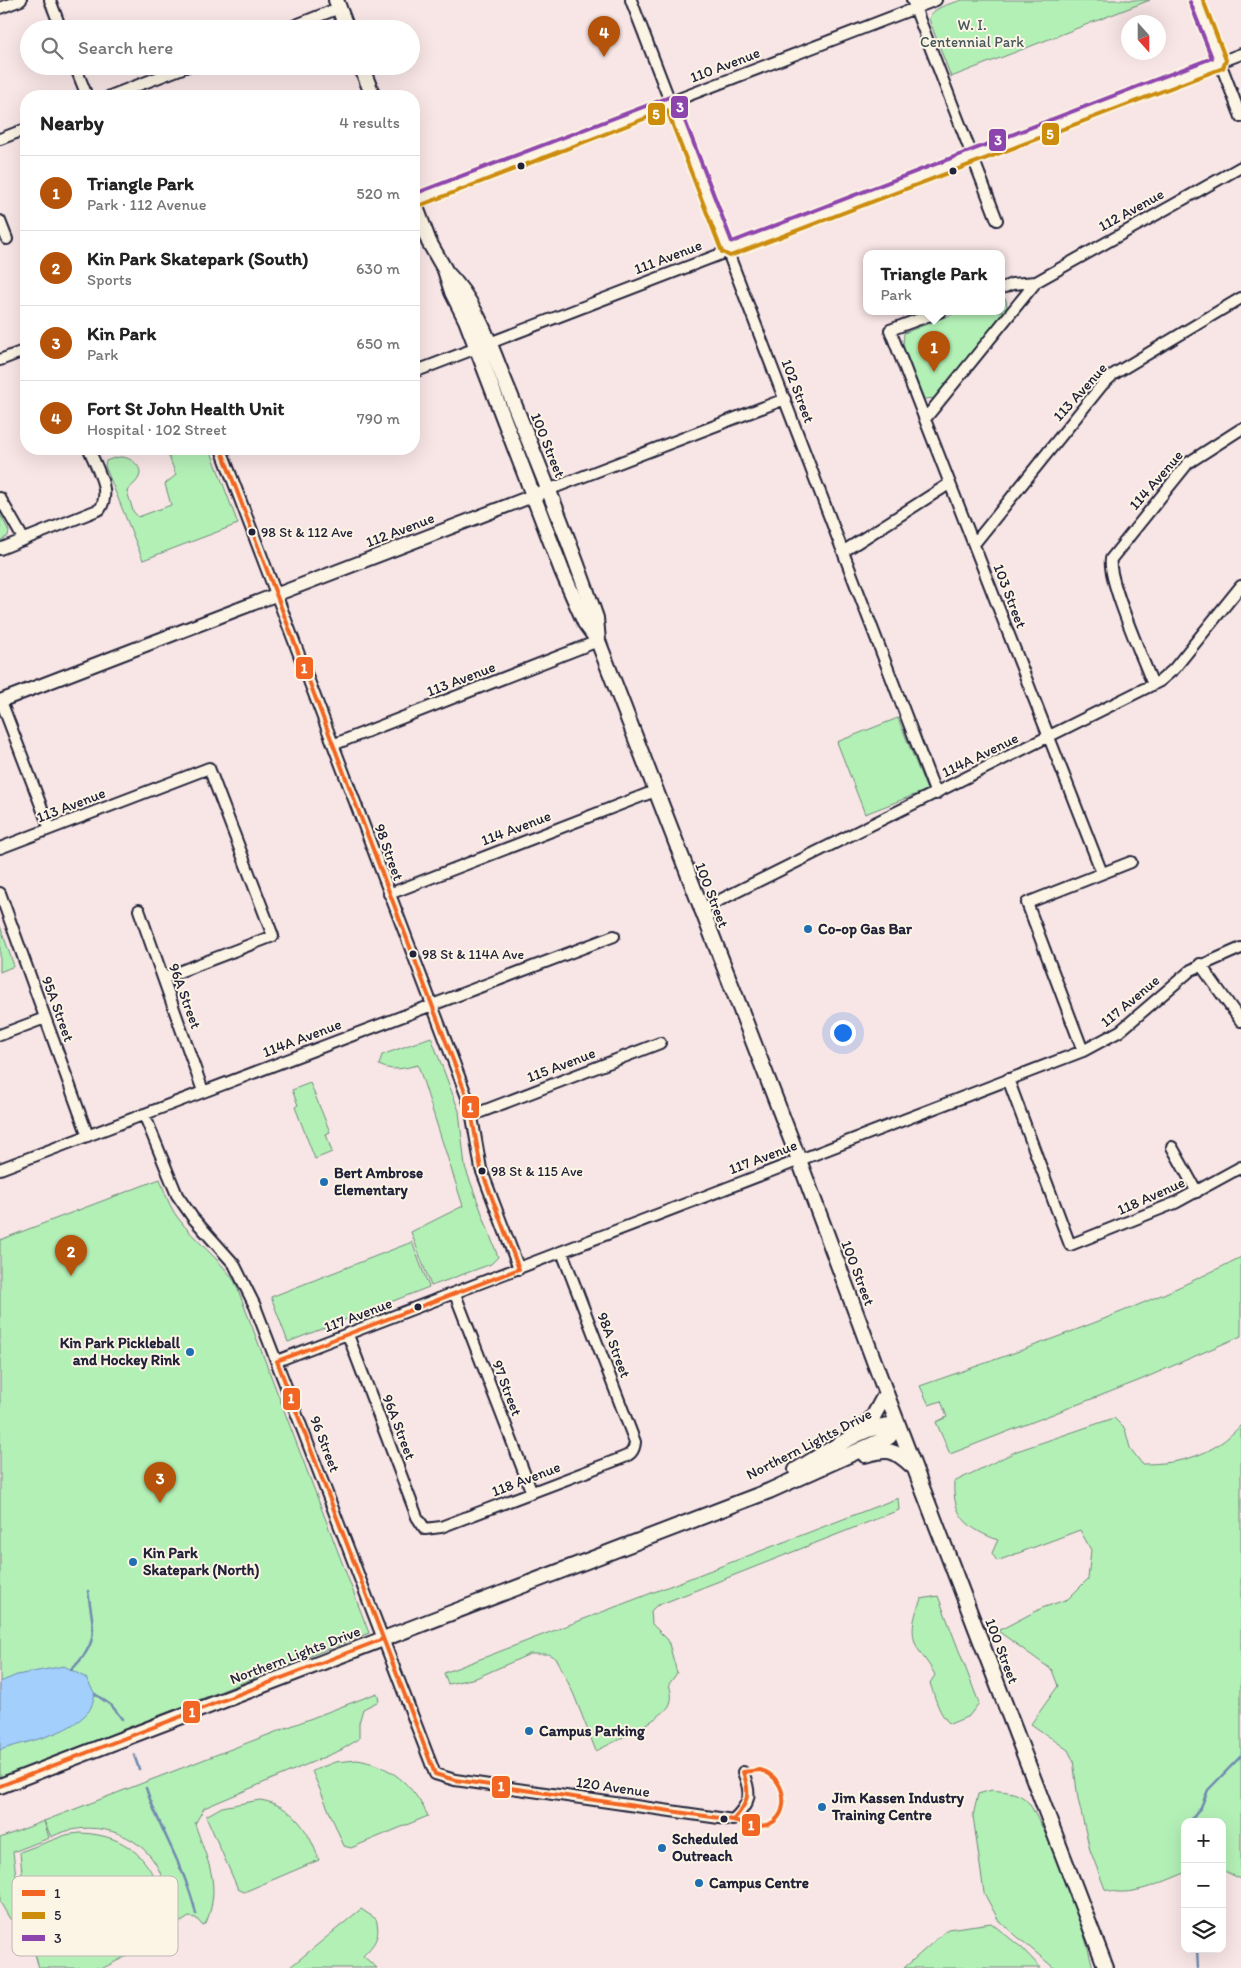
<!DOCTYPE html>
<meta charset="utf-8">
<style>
body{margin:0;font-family:Itim,sans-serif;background:#f2f2f2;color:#222}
.controls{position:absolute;right:15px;bottom:15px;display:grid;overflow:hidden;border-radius:10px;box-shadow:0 5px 20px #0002}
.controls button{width:45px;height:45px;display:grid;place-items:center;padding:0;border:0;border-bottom:1px solid #e0e0e0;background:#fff;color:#222;font:25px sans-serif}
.compass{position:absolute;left:1121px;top:15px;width:45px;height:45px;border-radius:50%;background:#fff;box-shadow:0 5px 20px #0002;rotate:159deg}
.you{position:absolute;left:842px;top:1032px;width:18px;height:18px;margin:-12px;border:4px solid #fff;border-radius:50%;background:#1a73e8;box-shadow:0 0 0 8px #1a73e833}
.badge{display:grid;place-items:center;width:32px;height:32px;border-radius:50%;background:#b45309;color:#fff;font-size:16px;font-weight:700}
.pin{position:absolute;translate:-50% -41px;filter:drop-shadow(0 1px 2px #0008)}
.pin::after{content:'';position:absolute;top:26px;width:18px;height:15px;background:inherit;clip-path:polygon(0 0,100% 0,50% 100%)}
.popup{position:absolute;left:863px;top:250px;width:142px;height:65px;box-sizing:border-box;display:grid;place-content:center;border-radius:10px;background:#fff;filter:drop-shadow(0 1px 4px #0005);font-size:16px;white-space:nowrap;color:#767676}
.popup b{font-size:19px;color:#222}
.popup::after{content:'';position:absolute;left:50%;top:100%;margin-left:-10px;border:10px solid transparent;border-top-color:#fff}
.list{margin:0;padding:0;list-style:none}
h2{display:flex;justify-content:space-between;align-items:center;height:65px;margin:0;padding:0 20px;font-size:21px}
h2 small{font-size:16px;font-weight:400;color:#767676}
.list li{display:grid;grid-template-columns:32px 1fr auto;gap:15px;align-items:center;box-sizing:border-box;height:75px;padding:0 20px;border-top:1px solid #e0e0e0}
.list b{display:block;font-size:19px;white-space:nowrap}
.list p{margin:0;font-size:16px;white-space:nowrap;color:#767676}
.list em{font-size:16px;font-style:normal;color:#767676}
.icon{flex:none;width:28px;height:28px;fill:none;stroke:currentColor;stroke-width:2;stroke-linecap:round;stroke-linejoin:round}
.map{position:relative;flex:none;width:1241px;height:1968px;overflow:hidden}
.search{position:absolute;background:#fff;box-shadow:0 5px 20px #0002;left:20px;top:20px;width:400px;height:55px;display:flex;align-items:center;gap:12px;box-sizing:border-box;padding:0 18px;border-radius:28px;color:#767676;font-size:19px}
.panel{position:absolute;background:#fff;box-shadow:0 5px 20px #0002;left:20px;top:90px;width:400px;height:365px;border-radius:20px}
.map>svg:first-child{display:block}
.green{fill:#b3f0b6;stroke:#6a8978}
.water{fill:#a3cffd;stroke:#6f8aaf}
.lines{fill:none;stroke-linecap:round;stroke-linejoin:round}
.stream{stroke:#6f8aaf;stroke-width:2.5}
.minor-casing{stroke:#22223b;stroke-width:14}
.tertiary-casing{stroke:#22223b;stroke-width:16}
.secondary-casing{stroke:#22223b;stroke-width:18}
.minor{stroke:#fcf5e5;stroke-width:10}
.tertiary{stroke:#fcf5e5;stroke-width:12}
.secondary{stroke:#fcf5e5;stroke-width:14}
.bus-1-casing{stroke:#fcf5e5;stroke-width:8}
.bus-2-casing{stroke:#fcf5e5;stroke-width:8}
.bus-3-casing{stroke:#fcf5e5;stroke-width:8}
.bus-1{stroke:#f26522;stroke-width:4}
.bus-2{stroke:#cc8c0c;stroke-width:4}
.bus-3{stroke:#8e44ad;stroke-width:4}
.bus-dot{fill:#22223b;stroke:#fcf5e5;stroke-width:2}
.poi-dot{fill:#1f6fb2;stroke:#fcf5e5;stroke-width:2}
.labels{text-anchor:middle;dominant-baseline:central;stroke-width:4;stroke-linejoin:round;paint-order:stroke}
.bus-label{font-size:14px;fill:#22223b;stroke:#fcf5e5;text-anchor:start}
.park-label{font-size:15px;fill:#46565a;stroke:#fcf5e5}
.street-label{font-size:15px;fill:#22223b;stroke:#fcf5e5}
.poi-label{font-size:15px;font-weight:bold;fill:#22223b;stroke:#fcf5e5;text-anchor:start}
.key{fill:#fcf5e5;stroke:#bbb6b2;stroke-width:1}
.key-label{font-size:14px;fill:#22223b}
.line-badge{stroke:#fcf5e5;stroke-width:2}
.badge-label{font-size:14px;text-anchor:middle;font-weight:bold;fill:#fff}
</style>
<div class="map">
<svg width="1241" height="1968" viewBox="0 0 1241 1968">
<rect width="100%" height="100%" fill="#f8e5e5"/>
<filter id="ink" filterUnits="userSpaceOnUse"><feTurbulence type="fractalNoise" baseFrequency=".02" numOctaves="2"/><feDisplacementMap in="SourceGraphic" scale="10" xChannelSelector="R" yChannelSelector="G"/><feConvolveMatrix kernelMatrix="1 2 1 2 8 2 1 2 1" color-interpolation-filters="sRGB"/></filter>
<g filter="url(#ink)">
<path class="green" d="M962 0H1150L951 77 929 19C932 7 951 4 962 0Z
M1002 296 1006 300 1007 307 936 398 924 399 903 346 904 333 961 311H1002Z
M166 449H210L238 524 143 560 105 466 106 461C111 459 116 457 122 457 132 458 145 468 138 479 136 483 130 487 127 491L133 511 138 517 171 505 165 484 176 475Z
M0 514 9 531 8 536 0 541Z
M898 718 927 790 865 814 837 742Z
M0 926 14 966 0 972Z
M431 1037 459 1111 465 1167 498 1257 491 1264 431 1286 411 1232 463 1206 418 1065C405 1068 392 1072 379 1065L382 1055Z
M310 1083 330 1132 326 1134 332 1152 315 1159 295 1107 298 1105 292 1090Z
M160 1179C165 1193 169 1206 178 1218 195 1241 219 1258 235 1282L369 1633 0 1778V1240Z
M412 1242 429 1287 288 1342 271 1297Z
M1241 1257V1336L1138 1381 950 1454 936 1422 947 1417 941 1401 929 1405 920 1386C1029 1348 1139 1310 1241 1257Z
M1114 1418 1125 1429 1130 1448 1142 1464C1182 1464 1214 1455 1241 1425V1879L1222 1870V1822H1185V1873C1162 1882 1129 1899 1105 1889L1090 1850 1078 1799 1073 1760 1068 1750 1031 1724 1058 1686 1052 1670 998 1631 1042 1608 1068 1599 1088 1579 1091 1550 1080 1530 997 1561 992 1553 998 1540C968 1529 952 1516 954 1482L1017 1451Z
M898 1498 899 1510 656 1606 651 1611 652 1624 668 1640 677 1673 669 1684C671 1692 673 1698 669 1706 660 1720 612 1743 596 1751L574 1695 557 1659 548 1654H530L476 1678 448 1684 444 1673Z
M938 1596 979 1703 969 1716 950 1724C939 1714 935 1698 930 1683L935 1675C931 1666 925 1660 920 1652 908 1635 914 1616 921 1599Z
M377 1693 379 1701 363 1709 359 1723V1739L341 1750 204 1808 195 1824C207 1861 222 1884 206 1923L202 1925 196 1918 189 1917 181 1922C174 1918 164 1881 159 1870 140 1830 88 1818 51 1837L44 1821Z
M357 1760C391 1765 413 1785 428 1816L351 1848 344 1846 312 1771 335 1762Z
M992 1790C1004 1792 1015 1791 1025 1799 1032 1805 1036 1817 1041 1825 1064 1869 1081 1919 1093 1968H1054L999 1921 984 1893 973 1816 978 1794Z
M260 1800C293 1805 309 1831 319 1860L244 1892 238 1889 206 1816 222 1807Z
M44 1821 49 1838 13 1852 22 1924 10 1919 0 1902V1838Z
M79 1833C144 1835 161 1878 170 1934L103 1968H39L27 1926 20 1852 66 1835Z
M361 1909 376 1919C381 1936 375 1944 363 1956L377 1968H289Z
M991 1923 1022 1948 1041 1968H904L948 1929Z"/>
<path class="water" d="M64 1666 86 1678 95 1694C93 1700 92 1708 88 1712 68 1735 28 1741 0 1750V1682L17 1675Z"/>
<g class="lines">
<path class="stream" d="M71 1670C101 1641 93 1629 88 1591
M95 1694 112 1706 122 1719
M134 1755 139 1769
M146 1788C160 1831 186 1869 196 1914
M1190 1822 1201 1807 1208 1790 1241 1756
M1197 1949 1198 1968"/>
<g class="minor-casing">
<path id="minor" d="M50 0 61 29
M631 0 936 794
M912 0 997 220
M1196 0 1241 117
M0 8 21 0
M286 29 339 8
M75 66 87 96
M110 96 188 66
M0 139 26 129
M414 201 936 0
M0 221 7 239
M1002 288 1012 284 1036 282
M941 311 890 330 1102 873
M0 360 26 350
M414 372 1241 54
M925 419 1036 282 1241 167
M221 449 470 1105 481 1169 519 1269
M548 490 785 399
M0 498 24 540
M974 544 1102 385 1114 374 1241 298
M0 549 100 509C112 491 96 467 89 449
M844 551 949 484
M1153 685C1144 661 1107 579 1111 559L1188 463 1241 429
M1 701 50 829
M335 744 598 641
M0 848 209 768 273 936 163 978
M0 893 88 1136
M389 894 655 791
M139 910 203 1091
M700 910 1160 681 1174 669 1241 586
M1200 964 1241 1021
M0 1035 45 1018
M1083 1051 1027 903 1131 862
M1008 1079 1070 1245 1175 1203 1241 1167
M144 1114 177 1195 193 1218 234 1264 255 1306 435 1774 455 1780 733 1820C751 1802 752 1795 743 1772
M473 1115 660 1043
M1172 1147 1197 1192
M0 1169 614 936
M455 1294 532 1493
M348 1335 417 1517 425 1529 441 1527 622 1458C630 1455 634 1452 635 1442L562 1252
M277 1361 1083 1051 1120 1031 1191 970 1241 948"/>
</g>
<g class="tertiary-casing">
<path id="tertiary" d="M0 701 548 490"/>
</g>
<g class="secondary-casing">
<path id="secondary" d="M336 0 347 29
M361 66 373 96
M414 202 429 242 445 270 452 292 466 320 562 571 585 623 598 641 799 1160 884 1388 1106 1968
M447 273C479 305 492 352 510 394 540 468 570 542 596 618L598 641
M857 1433 873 1417 886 1393
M865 1455C888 1448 894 1449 912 1466
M796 1470C825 1454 866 1422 898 1425
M0 1786 769 1491 889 1437 898 1425"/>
</g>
<use href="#minor" class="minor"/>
<use href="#tertiary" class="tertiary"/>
<use href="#secondary" class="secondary"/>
<g class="bus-1-casing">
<path id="bus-1" d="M221 449 470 1105 481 1169 519 1269 277 1361 435 1774 455 1780 733 1820
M760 1770C790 1777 792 1825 760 1826 751 1826 741 1822 733 1820 748 1804 751 1793 743 1772Z
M0 1786 383 1639"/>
</g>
<g class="bus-2-casing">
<path id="bus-2" d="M416 207 667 110 722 252 730 256 1223 68 1226 60 1203 0"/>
</g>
<g class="bus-3-casing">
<path id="bus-3" d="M414 194 672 96 677 100 732 242 1212 58 1190 2"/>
</g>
<use href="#bus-1" class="bus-1"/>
<use href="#bus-2" class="bus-2"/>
<use href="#bus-3" class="bus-3"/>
</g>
</g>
<g class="bus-dot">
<circle cx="521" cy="166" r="4.5"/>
<circle cx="953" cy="171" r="4.5"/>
<circle cx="252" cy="532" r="4.5"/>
<circle cx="413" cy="954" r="4.5"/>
<circle cx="482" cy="1171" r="4.5"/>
<circle cx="418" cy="1307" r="4.5"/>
<circle cx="724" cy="1819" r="4.5"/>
</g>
<g class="poi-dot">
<circle cx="808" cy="929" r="5"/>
<circle cx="324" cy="1182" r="5"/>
<circle cx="190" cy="1352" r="5"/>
<circle cx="133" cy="1562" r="5"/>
<circle cx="529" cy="1731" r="5"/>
<circle cx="822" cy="1807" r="5"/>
<circle cx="662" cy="1848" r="5"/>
<circle cx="699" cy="1883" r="5"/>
</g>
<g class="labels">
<g class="bus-label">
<text x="261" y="532">98 St &amp; 112 Ave</text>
<text x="422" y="954">98 St &amp; 114A Ave</text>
<text x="491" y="1171">98 St &amp; 115 Ave</text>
</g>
<g class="park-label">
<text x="972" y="25">W. I.<tspan x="972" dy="17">Centennial Park</tspan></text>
</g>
<g class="street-label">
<text transform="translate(725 65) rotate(-21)">110 Avenue</text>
<text transform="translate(1131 210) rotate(-29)">112 Avenue</text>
<text transform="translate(668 257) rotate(-21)">111 Avenue</text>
<text transform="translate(798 391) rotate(69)">102 Street</text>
<text transform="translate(1080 392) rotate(-48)">113 Avenue</text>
<text transform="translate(548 445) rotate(68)">100 Street</text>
<text transform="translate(1156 480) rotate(-49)">114 Avenue</text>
<text transform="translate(400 530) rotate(-21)">112 Avenue</text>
<text transform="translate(1010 596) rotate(69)">103 Street</text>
<text transform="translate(461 679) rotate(-21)">113 Avenue</text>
<text transform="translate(980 755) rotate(-26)">114A Avenue</text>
<text transform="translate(71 805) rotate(-21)">113 Avenue</text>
<text transform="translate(516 828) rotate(-21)">114 Avenue</text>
<text transform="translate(389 852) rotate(70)">98 Street</text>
<text transform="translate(712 895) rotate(69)">100 Street</text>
<text transform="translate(185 996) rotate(70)">96A Street</text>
<text transform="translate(1130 1001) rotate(-40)">117 Avenue</text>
<text transform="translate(58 1009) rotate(70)">95A Street</text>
<text transform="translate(302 1038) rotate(-21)">114A Avenue</text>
<text transform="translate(561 1065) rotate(-21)">115 Avenue</text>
<text transform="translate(763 1157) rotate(-21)">117 Avenue</text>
<text transform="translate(1151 1196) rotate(-24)">118 Avenue</text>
<text transform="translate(858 1273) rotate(69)">100 Street</text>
<text transform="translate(358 1315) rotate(-21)">117 Avenue</text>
<text transform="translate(614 1345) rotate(69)">98A Street</text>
<text transform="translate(507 1388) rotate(69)">97 Street</text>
<text transform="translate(399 1427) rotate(69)">96A Street</text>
<text transform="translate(325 1444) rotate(69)">96 Street</text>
<text transform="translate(809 1444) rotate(-27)">Northern Lights Drive</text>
<text transform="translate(526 1479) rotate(-21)">118 Avenue</text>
<text transform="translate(1002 1651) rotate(69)">100 Street</text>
<text transform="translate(295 1655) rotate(-21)">Northern Lights Drive</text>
<text transform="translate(613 1787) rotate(8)">120 Avenue</text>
</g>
<g class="poi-label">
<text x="818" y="929">Co-op Gas Bar</text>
<text x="334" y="1173">Bert Ambrose<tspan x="334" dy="17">Elementary</tspan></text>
<text x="180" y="1343" text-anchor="end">Kin Park Pickleball<tspan x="180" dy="17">and Hockey Rink</tspan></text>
<text x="143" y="1553">Kin Park<tspan x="143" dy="17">Skatepark (North)</tspan></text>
<text x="539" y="1731">Campus Parking</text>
<text x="832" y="1798">Jim Kassen Industry<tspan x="832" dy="17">Training Centre</tspan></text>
<text x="672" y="1839">Scheduled<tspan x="672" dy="17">Outreach</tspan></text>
<text x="709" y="1883">Campus Centre</text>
</g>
</g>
<rect x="12" y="1876" width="166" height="80" rx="8" class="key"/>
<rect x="22" y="1890" width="23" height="6" fill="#f26522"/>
<rect x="22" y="1912" width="23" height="7" fill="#cc8c0c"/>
<rect x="22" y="1935" width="23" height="6" fill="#8e44ad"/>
<g class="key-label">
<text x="54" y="1898">1</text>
<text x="54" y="1920">5</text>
<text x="54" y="1943">3</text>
</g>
<g class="line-badge">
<rect x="670" y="95" width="19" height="24" rx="5" fill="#8e44ad"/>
<rect x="647" y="102" width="19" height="24" rx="5" fill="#cc8c0c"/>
<rect x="1041" y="122" width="19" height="24" rx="5" fill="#cc8c0c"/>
<rect x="988" y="128" width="19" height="24" rx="5" fill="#8e44ad"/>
<rect x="295" y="656" width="19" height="24" rx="5" fill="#f26522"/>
<rect x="461" y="1095" width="19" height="24" rx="5" fill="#f26522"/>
<rect x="282" y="1387" width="19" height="24" rx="5" fill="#f26522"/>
<rect x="182" y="1700" width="19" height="24" rx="5" fill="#f26522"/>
<rect x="491" y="1775" width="20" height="24" rx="5" fill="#f26522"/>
<rect x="741" y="1813" width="20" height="24" rx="5" fill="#f26522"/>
</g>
<g class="badge-label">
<text x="680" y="112">3</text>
<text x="656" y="119">5</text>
<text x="1050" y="139">5</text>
<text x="998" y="145">3</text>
<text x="304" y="673">1</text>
<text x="470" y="1112">1</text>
<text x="291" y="1403">1</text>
<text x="192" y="1717">1</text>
<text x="501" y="1791">1</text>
<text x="751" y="1830">1</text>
</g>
</svg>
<div class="controls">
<button>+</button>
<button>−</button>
<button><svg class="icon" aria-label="layers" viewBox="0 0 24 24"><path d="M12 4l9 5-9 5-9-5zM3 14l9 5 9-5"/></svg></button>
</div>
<svg class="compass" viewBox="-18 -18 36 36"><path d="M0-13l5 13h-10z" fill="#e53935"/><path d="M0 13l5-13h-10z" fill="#767676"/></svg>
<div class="you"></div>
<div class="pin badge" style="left:934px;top:372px">1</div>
<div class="popup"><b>Triangle Park</b>Park</div>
<div class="pin badge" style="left:71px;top:1276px">2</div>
<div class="pin badge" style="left:160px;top:1503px">3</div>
<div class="pin badge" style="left:604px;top:57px">4</div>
<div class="search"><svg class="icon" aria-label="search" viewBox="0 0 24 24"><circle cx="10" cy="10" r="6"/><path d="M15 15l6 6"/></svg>Search here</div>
<section class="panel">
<h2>Nearby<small>4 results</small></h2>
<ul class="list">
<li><span class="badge">1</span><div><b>Triangle Park</b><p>Park · 112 Avenue</p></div><em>520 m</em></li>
<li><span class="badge">2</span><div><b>Kin Park Skatepark (South)</b><p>Sports</p></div><em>630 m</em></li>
<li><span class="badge">3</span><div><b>Kin Park</b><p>Park</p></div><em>650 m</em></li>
<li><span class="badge">4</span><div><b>Fort St John Health Unit</b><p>Hospital · 102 Street</p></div><em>790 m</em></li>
</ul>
</section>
</div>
